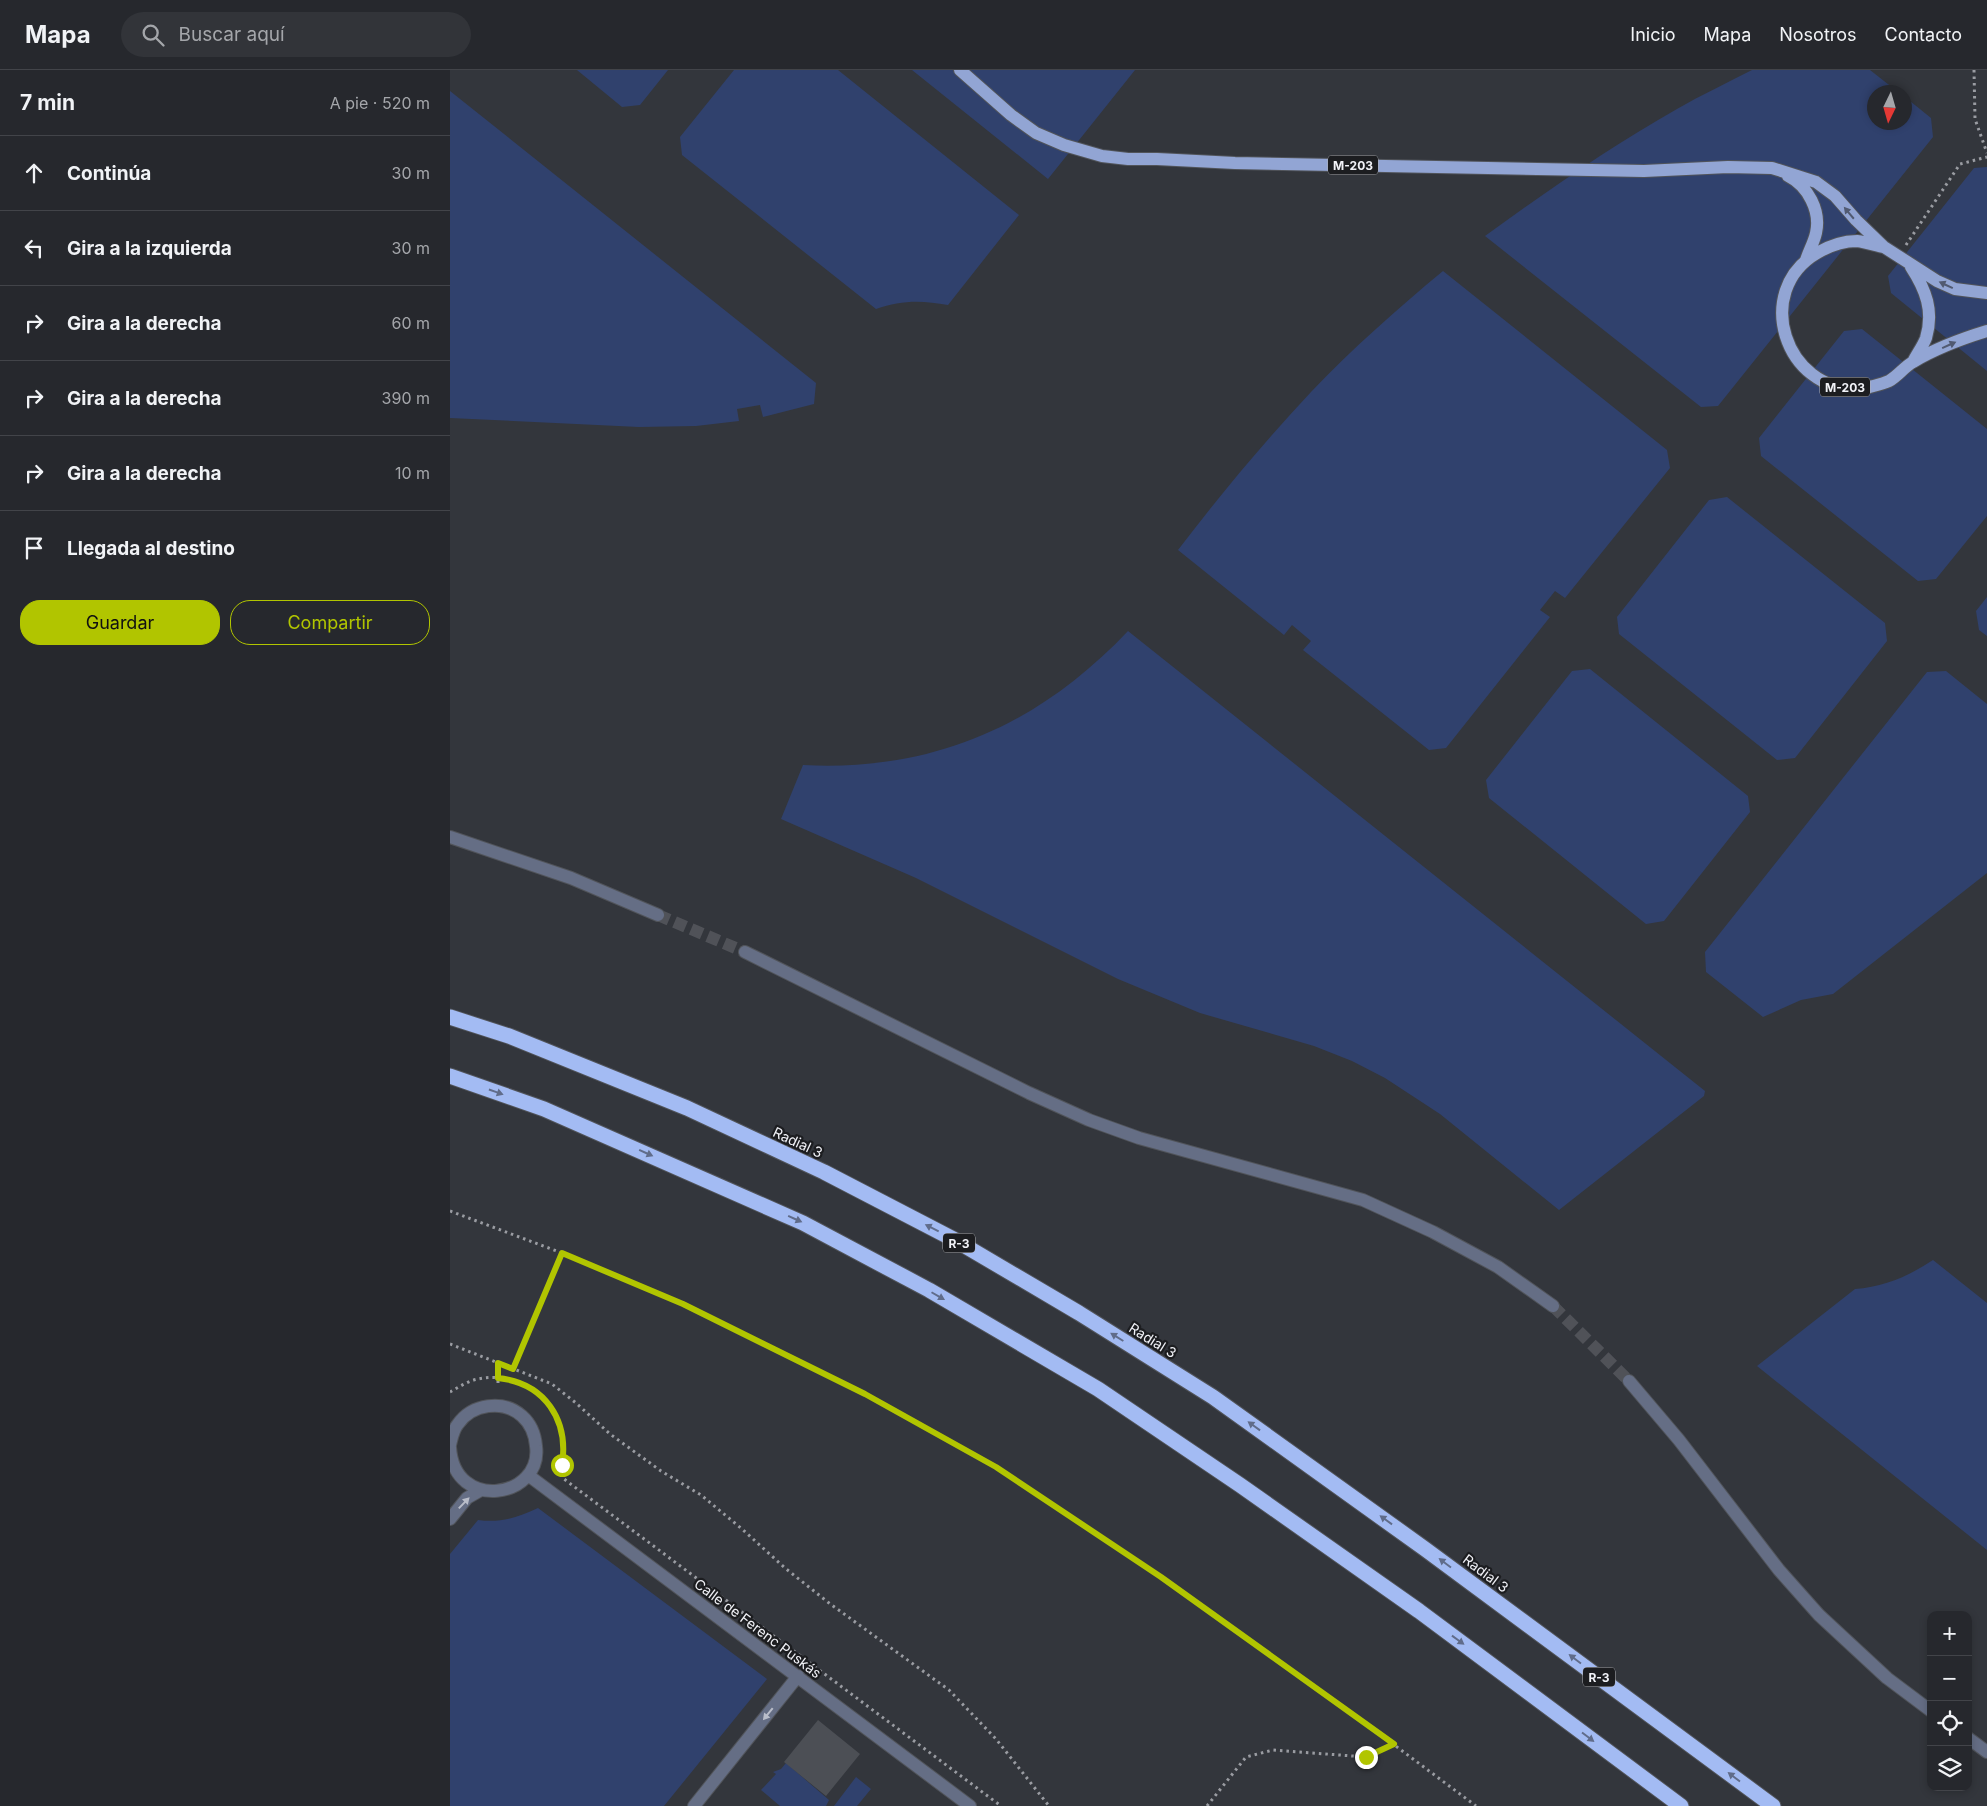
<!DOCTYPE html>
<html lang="es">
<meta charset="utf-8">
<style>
body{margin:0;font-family:Inter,sans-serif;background:#323439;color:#f1f3f6}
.controls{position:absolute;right:15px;bottom:15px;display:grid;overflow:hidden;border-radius:10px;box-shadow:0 2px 8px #0003}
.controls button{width:45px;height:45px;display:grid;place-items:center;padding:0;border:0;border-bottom:1px solid #424449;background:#26282d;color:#f1f3f6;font:25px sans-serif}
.compass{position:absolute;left:1417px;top:15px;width:45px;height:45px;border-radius:50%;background:#26282d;box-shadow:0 2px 8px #0003;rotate:185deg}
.stop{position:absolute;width:15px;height:15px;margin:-11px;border:4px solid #b1c500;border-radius:50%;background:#fff}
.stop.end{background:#b1c500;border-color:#fff;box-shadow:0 1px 5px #0008}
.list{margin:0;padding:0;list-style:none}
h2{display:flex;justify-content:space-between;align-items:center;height:65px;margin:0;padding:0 20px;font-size:21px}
h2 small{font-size:16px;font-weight:400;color:#a4a6aa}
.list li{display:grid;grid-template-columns:32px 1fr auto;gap:15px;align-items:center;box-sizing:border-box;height:75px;padding:0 20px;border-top:1px solid #424449}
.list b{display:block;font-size:19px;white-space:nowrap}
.list em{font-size:16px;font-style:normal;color:#a4a6aa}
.actions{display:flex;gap:10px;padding:15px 20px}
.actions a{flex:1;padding:11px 0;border:1px solid #b1c500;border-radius:20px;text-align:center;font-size:18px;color:#b1c500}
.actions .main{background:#b1c500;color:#111}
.icon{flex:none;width:28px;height:28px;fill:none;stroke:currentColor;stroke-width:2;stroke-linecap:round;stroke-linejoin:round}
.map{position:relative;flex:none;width:1537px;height:1736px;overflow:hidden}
header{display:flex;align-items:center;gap:30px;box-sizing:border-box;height:70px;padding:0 25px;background:#26282d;border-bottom:1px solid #424449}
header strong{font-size:24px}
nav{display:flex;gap:28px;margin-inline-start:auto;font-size:18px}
.search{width:350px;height:45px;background:#323439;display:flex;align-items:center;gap:12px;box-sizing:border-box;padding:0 18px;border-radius:28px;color:#a4a6aa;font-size:19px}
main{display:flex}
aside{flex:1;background:#26282d}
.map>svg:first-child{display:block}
.green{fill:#30416d}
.building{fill:#4c4f55}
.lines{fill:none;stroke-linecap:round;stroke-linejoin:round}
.tertiary-tunnel{stroke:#505258;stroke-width:12;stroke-dasharray:12 6;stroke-linecap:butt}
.minor-casing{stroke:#51545a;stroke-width:14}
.tertiary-casing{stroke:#51545a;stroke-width:14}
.primary-casing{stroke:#51545a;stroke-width:14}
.motorway-casing{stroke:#51545a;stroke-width:17}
.path{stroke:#9a9ca2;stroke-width:3;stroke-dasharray:2.5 4;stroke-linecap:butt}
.minor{stroke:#656e85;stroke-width:12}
.tertiary{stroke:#656e85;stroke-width:12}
.primary{stroke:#92a5d4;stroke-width:12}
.motorway{stroke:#a3bbf3;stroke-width:15}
.oneway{fill:#515a71}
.oneway2{fill:#606c8a}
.oneway3{fill:#b9bdc9}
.route{stroke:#b1c500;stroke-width:6}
.labels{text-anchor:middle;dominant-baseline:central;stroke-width:4.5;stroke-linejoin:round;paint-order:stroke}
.shield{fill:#1c1d20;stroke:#b1b2b6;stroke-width:1}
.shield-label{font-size:12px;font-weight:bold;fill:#f1f2f7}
.street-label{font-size:14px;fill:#f1f2f7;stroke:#1c1d20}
</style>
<header>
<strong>Mapa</strong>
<div class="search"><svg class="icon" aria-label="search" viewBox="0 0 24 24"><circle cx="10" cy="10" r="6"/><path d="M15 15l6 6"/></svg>Buscar aquí</div>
<nav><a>Inicio</a><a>Mapa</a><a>Nosotros</a><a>Contacto</a></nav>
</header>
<main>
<aside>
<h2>7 min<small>A pie · 520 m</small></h2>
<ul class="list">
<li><svg class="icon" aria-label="ahead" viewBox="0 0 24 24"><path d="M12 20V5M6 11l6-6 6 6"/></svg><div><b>Continúa</b></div><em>30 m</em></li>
<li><svg class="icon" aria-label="left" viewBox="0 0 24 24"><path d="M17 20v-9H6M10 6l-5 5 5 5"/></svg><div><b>Gira a la izquierda</b></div><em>30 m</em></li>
<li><svg class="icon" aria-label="right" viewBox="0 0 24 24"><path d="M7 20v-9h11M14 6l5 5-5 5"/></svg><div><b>Gira a la derecha</b></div><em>60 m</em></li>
<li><svg class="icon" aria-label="right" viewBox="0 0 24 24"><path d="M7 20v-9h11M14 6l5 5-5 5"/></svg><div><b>Gira a la derecha</b></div><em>390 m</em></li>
<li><svg class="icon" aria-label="right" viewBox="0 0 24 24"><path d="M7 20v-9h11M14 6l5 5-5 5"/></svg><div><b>Gira a la derecha</b></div><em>10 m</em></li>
<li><svg class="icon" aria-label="arrive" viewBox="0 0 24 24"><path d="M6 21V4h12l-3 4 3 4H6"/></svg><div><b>Llegada al destino</b></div></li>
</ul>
<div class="actions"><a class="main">Guardar</a><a>Compartir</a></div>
</aside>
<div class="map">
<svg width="1537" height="1736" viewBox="0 0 1537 1736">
<rect width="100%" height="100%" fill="#33363c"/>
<path class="green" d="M127 0H218L190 35 172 37Z
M284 0H388L569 145 498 235C472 230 451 230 426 239L232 85 230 67Z
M462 0H685L598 109Z
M1302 0H1420L1448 22H1424V52H1454L1455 27 1481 48 1483 67 1268 336 1251 337 1035 166C1097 121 1160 77 1227 39 1251 25 1277 13 1302 0Z
M0 21 366 313 364 334 313 347 310 335 287 339 289 351 246 356 189 357 0 348Z
M1537 97V301L1441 223 1438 206 1524 98Z
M993 201 1217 380 1220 398 1115 528 1105 521 1090 540 1100 547 996 678 979 680 853 580 861 571 842 555 834 565 728 480C770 425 814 372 861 322 902 279 947 239 993 201Z
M1412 259 1537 359V446L1486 509 1468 511 1311 386 1309 368 1394 261Z
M1277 427 1435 553 1437 571 1345 688 1327 690 1169 564 1167 547 1259 430Z
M1537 527V566L1529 560 1526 541Z
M678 561 1255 1021 1254 1026 1109 1140 990 1044 935 1008 902 991 864 976 750 943 668 909 466 808 331 749 353 695C483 702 589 655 678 561Z
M1140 599 1298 726 1300 742 1214 851 1196 854 1039 728 1036 710 1122 601Z
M1496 601 1537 634V803L1383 924 1351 930 1313 947 1256 902 1255 882 1477 602Z
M1483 1190 1537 1233V1480L1307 1296 1405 1219C1434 1217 1459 1206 1483 1190Z
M88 1438 317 1609 214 1736H0V1484L28 1450C50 1453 67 1448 88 1438Z
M336 1693 379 1730 376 1736H330L311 1720 326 1704 323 1702 331 1699Z
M406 1707 421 1719 407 1736H384Z"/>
<path class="building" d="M368 1650 410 1684 376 1726 334 1692Z"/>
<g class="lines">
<path class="tertiary-tunnel" d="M208 845 295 882
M1103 1236 1179 1311"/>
<g class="minor-casing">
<path id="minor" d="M0 1375C2 1367 3 1360 8 1354 22 1334 53 1329 72 1346 81 1354 85 1364 86 1376 93 1428 4 1443 0 1377
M78 1405 520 1736
M0 1449 17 1428 31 1420
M244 1736 348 1606"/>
</g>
<g class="tertiary-casing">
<path id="tertiary" d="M0 767 121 808 208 845
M295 882 579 1023 639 1050 689 1068 913 1130 983 1162 1048 1197 1103 1236
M1179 1311 1229 1370 1329 1500 1369 1545 1437 1608 1481 1641
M1518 1668 1537 1682"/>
</g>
<g class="primary-casing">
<path id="primary" d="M510 0 561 45 586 63 614 75 652 86 678 89H707L785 93 1194 101 1278 97 1322 98 1366 112 1385 126 1406 150 1434 177 1487 211 1505 219 1537 223
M1338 106C1358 116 1371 141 1366 163 1364 172 1359 181 1356 190
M1433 177C1425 175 1415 172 1407 171 1393 171 1379 176 1367 183 1302 221 1335 322 1409 319 1417 318 1432 314 1439 311 1448 306 1454 297 1463 292 1483 280 1514 268 1537 261
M1461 197C1476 220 1484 241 1476 268 1473 276 1467 284 1463 292"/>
</g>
<g class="motorway-casing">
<path id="motorway" d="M0 947 59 966 237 1038 374 1102 505 1170 629 1243 763 1327 975 1479 1323 1736
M0 1006 94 1039 353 1153 479 1220 648 1319 790 1415 969 1541 1231 1736"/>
</g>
<path class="path" d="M1524 0 1525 49 1537 83
M1456 175 1510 94 1537 87
M0 1141 112 1183 233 1234 415 1324 546 1397 711 1507 943 1674 1026 1736
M0 1274 102 1314 126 1333 160 1364 211 1401 251 1425 292 1459 335 1498 379 1533 499 1620 546 1669 599 1736
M63 1299 112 1183
M48 1313V1293
M0 1322C9 1317 18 1311 28 1309 65 1301 105 1325 112 1364 115 1376 109 1403 114 1409L551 1736
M757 1736 796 1687 823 1680 916 1687 943 1674"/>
<use href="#minor" class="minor"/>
<use href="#tertiary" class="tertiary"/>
<use href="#primary" class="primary"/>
<use href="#motorway" class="motorway"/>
</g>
<defs><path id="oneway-solid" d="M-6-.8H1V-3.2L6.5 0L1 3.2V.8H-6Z" transform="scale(1.25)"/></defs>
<g class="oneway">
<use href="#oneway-solid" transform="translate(1399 143) rotate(-130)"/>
<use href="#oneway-solid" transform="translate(1496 215) rotate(-155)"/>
<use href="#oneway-solid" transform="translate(1499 275) rotate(-24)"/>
</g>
<g class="oneway2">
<use href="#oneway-solid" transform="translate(46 1022) rotate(19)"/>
<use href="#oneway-solid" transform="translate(196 1083) rotate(24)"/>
<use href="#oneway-solid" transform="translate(345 1149) rotate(24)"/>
<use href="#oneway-solid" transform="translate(482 1158) rotate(-153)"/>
<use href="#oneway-solid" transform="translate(488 1226) rotate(30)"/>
<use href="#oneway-solid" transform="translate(667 1267) rotate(-148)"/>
<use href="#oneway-solid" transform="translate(804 1356) rotate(-144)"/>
<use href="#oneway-solid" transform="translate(936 1450) rotate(-144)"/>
<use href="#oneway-solid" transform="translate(995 1493) rotate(-143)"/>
<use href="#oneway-solid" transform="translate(1008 1570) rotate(36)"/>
<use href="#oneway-solid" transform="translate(1125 1589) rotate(-143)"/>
<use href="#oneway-solid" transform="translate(1138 1667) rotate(37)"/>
<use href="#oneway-solid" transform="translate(1284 1707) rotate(-143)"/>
</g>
<g class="oneway3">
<use href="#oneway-solid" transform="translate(14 1433) rotate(-46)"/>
<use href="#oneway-solid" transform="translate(318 1644) rotate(129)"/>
</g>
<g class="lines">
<path class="route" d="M112 1395C119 1350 95 1313 48 1308V1293L63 1299 112 1183 233 1234 415 1324 546 1397 711 1507 944 1674 916 1687"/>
</g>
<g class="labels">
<g class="shield">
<rect x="878" y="85.5" width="50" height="19" rx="4"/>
<rect x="1370" y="307.5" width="50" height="19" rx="4"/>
<rect x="493" y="1163.5" width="32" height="19" rx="4"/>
<rect x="1133" y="1597.5" width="32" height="19" rx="4"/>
</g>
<g class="shield-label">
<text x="903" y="95">M-203</text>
<text x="1395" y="317">M-203</text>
<text x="509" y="1173">R-3</text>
<text x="1149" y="1607">R-3</text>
</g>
<g class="street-label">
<text transform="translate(348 1072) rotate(25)">Radial 3</text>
<text transform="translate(703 1270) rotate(32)">Radial 3</text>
<text transform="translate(1036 1503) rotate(37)">Radial 3</text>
<text transform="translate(308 1558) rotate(37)">Calle de Ferenc Puskás</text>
</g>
</g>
</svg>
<div class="controls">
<button>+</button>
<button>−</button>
<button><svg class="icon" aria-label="locate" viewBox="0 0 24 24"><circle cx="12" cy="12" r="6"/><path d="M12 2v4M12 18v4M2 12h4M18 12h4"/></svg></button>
<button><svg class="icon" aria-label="layers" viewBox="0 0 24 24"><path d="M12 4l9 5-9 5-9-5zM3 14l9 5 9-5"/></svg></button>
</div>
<svg class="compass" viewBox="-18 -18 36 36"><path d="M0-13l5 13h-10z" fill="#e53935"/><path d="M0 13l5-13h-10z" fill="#a4a6aa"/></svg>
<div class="stop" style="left:112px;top:1395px"></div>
<div class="stop end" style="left:916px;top:1687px"></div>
</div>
</main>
